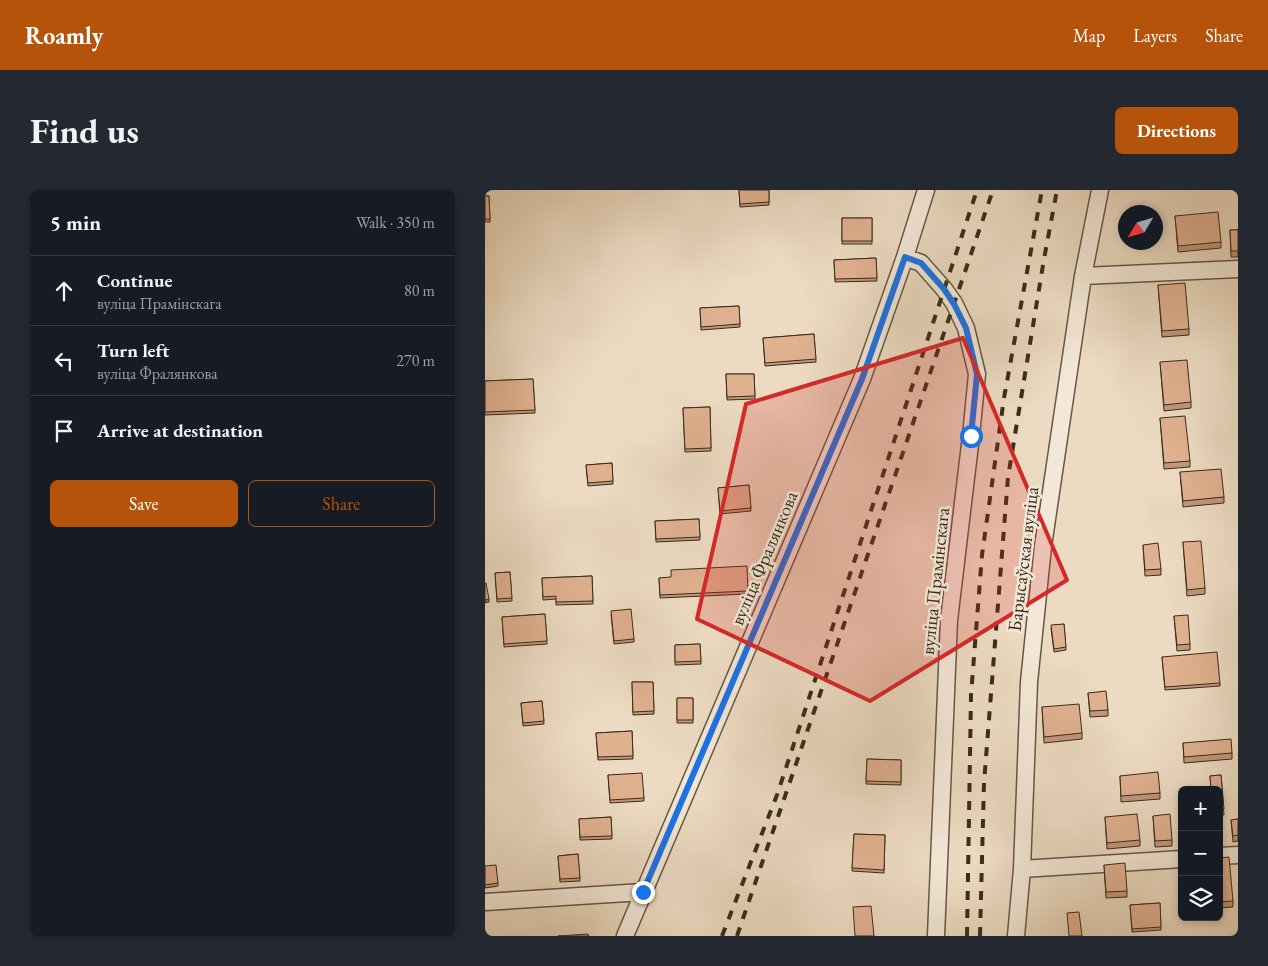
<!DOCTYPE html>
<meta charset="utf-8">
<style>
body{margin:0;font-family:"EB Garamond",serif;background:#242831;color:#f1f3f6}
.controls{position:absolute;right:15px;bottom:15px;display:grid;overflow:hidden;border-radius:8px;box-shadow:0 2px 8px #0003}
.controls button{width:45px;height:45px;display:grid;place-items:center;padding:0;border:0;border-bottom:1px solid #363941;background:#171b24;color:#f1f3f6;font:25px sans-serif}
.compass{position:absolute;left:633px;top:15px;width:45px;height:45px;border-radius:50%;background:#171b24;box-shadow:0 2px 8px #0003;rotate:232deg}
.stop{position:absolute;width:15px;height:15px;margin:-11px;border:4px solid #1a73e8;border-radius:50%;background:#fff}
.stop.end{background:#1a73e8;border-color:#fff;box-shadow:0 1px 5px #0008}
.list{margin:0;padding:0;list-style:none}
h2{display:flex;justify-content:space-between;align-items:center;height:65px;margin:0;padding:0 20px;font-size:21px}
h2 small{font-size:16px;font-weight:400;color:#9ea1a6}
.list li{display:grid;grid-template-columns:32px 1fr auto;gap:15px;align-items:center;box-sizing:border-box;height:70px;padding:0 20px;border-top:1px solid #363941}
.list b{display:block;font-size:19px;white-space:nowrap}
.list p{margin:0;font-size:16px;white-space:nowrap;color:#9ea1a6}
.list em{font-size:16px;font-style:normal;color:#9ea1a6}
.actions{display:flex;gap:10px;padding:15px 20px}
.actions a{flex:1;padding:11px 0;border:1px solid #b45309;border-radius:8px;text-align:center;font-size:18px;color:#b45309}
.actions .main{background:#b45309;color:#fff}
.icon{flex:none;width:28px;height:28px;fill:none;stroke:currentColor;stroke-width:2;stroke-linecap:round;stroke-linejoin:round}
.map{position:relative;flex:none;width:753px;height:746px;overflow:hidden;border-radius:8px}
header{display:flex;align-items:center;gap:30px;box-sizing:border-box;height:70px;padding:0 25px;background:#b45309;color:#fff}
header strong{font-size:24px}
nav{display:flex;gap:28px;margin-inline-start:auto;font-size:18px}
.intro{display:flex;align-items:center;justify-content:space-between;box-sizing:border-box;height:120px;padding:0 30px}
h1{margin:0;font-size:35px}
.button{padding:12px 22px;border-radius:8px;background:#b45309;color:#fff;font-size:18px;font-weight:700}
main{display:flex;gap:30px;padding:0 30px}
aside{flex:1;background:#171b24;border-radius:8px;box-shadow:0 2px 8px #0003}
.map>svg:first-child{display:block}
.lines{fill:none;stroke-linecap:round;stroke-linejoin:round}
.street-casing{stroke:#665746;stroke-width:19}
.street{stroke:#f3e8d7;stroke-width:16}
.rail{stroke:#3a2b1d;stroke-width:4;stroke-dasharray:9 9;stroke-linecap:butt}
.wall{fill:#c1987b;stroke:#3a2b1d}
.shaded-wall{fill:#9d7c64;stroke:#3a2b1d}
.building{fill:#e0b18f;stroke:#3a2b1d}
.route{stroke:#1a73e8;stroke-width:6}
.marked{fill:#d62828;fill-opacity:0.2;stroke:#d62828;stroke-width:4;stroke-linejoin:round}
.labels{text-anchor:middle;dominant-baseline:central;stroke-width:5;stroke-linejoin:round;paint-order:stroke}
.street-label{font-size:19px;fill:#3a2b1d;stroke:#f3e8d7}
</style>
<header>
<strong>Roamly</strong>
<nav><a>Map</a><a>Layers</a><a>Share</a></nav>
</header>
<div class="intro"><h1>Find us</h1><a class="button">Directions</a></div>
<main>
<aside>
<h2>5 min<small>Walk · 350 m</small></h2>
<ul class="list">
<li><svg class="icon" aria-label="ahead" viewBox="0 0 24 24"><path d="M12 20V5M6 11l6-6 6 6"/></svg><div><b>Continue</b><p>вуліца Прамінскага</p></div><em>80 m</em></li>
<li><svg class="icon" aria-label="left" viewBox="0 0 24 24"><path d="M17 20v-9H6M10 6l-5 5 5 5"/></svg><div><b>Turn left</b><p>вуліца Фралянкова</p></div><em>270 m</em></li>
<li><svg class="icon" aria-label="arrive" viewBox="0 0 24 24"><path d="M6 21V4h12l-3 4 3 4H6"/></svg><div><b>Arrive at destination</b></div></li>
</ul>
<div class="actions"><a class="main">Save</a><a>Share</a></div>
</aside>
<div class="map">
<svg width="753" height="746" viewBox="0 0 753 746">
<rect width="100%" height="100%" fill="#ecdbc2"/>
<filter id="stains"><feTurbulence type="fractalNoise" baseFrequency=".004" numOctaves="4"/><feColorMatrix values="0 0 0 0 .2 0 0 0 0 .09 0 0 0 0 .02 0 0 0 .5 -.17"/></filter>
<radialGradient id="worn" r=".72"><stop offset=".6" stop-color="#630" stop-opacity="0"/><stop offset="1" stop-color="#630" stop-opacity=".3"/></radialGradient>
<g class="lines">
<g class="street-casing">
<path id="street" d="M420 67 436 73 459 99 469 113 481 138 492 184 486 246 464 430 451 746
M598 86 753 79
M734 666 753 665
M537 679 697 669
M0 712 158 702
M140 746 377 189 420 67 441 0
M531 746 537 679 544 492 558 356 598 86 615 0"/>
</g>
<use href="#street" class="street"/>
<path class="rail" d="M237 746 292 605 492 0
M252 746 508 0
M482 746 486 505 497 365 519 208 557 0
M495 746 499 593 523 287 559 69 572 0"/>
</g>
<path class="wall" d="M254 0H284V15L255 17Z
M0 6H4L5 32H0Z
M690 26 736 52V58L693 62Z
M357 28H387V54H357Z
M745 40H753V67H746Z
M391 68 392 91 350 92 349 70Z
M673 95 704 139V145L677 147Z
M254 116 255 137 216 140 215 118Z
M329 144 331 172 280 176 278 148Z
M675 172 706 212V218L679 221Z
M241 184H269L270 209 242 210Z
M48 189 50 223 0 225V191Z
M225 217 226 261 200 262 198 218Z
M675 228 705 271V277L679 279Z
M127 273 128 294 103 296 101 275Z
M695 282 739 307V313L698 317Z
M264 295 266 321 235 324 233 298Z
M214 329 215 350 171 352 170 331Z
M698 352 720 398V404L702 406Z
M658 355 676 379V385L660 386Z
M25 382 27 411 12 412 10 383Z
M107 386 108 414 71 415V409L58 410 57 388Z
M174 388 263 401V404L175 408Z
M60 424 62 454 19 457 17 427Z
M126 424 149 449V452L129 454Z
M689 426 705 454V460L692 461Z
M579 434 581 460 569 462 566 438Z
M215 454 216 474 190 475V455Z
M677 467 735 493V496L680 500Z
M147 492H168L169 524 148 525Z
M603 503 623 520V526L605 527Z
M192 508H208V533H192Z
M57 511 59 534 38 536 36 513Z
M557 517 597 543V549L559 553Z
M147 541 148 569 113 570 111 543Z
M698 553 747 563V569L699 573Z
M382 569 416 570V595L381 594Z
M123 585 159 608V611L125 613Z
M736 585 739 625H734V600H726L725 586Z
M635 586 675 603V609L636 612Z
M668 626 687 650V656L670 657Z
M126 627 127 649 95 650 94 629Z
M620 627 655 650V656L622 659Z
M753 629V651L748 652 746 630Z
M369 644 400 645 399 683 367 681Z
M93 664 95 691 75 692 73 666Z
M734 668 748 711V717L734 718Z
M619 675 642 701V707L621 708Z
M0 676 13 693V696L0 698Z
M675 713 676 740 647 742 645 715Z"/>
<path class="shaded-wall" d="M4 409V412L0 413V410Z"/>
<path class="building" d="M254 0H284V12L255 14Z
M0 6H4L5 29H0Z
M733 22 736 52 693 56 690 26Z
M357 28H387V51H357Z
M745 40H753V61H746Z
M391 68 392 88 350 89 349 70Z
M700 93 704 139 677 141 673 95Z
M254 116 255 134 216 137 215 118Z
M329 144 331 169 280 173 278 148Z
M702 170 706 212 679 215 675 172Z
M241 184H269L270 206 242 207Z
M48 189 50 220 0 222V191Z
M225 217 226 258 200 259 198 218Z
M700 226 705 271 679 273 675 228Z
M127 273 128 291 103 293 101 275Z
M736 279 739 307 698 311 695 282Z
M264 295 266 318 235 321 233 298Z
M214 329 215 347 171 349 170 331Z
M716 351 720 398 702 400 698 352Z
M673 353 676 379 660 380 658 355Z
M262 376 263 401 175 405 174 388 186 387V380Z
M25 382 27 408 12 409 10 383Z
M107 386 108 411 71 412V406L58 407 57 388Z
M0 393H1L4 409 0 410Z
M146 419 149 449 129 451 126 421Z
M60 424 62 451 19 454 17 427Z
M703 425 705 454 692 455 689 426Z
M579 434 581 457 569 459 566 435Z
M215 454 216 471 190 472V455Z
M732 462 735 493 680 497 677 467Z
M147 492H168L169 521 148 522Z
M621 501 623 520 605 521 603 503Z
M192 508H208V530H192Z
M57 511 59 531 38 533 36 513Z
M594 514 597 543 559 547 557 517Z
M147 541 148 566 113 567 111 543Z
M746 549 747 563 699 567 698 553Z
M382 569 416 570V592L381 591Z
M673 582 675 603 636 606 635 586Z
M157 583 159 608 125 610 123 585Z
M736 585 739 619H734V600H726L725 586Z
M652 624 655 650 622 653 620 627Z
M685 624 687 650 670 651 668 626Z
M126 627 127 646 95 647 94 629Z
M753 629V645L748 646 746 630Z
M369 644 400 645 399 680 367 678Z
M93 664 95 688 75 689 73 666Z
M744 667 748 711 734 712V668Z
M640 673 642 701 621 702 619 675Z
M11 675 13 693 0 695V676Z
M675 713 676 737 647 739 645 715Z
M386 716 389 746H370L368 717Z
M594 722 597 746H584L582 723Z
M103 744 104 746H73Z"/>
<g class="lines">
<path class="route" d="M158 702 377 189 420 67 436 73 459 99 469 114 481 138 492 184 486 246"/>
</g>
<path class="marked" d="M478 148 582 390 385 511 212 429 261 214Z"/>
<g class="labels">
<g class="street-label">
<text transform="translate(279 368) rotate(-67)">вуліца Фралянкова</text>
<text transform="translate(538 369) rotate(-83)">Барысаўская вуліца</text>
<text transform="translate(450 391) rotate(-84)">вуліца Прамінскага</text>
</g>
</g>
<rect width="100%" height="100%" filter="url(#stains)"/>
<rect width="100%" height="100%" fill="url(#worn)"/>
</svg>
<div class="controls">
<button>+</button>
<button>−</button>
<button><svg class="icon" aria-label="layers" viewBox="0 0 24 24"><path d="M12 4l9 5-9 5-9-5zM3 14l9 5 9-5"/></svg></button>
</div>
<svg class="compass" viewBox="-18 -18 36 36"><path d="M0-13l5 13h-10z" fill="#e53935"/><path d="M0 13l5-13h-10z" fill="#9ea1a6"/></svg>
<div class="stop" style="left:486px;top:246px"></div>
<div class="stop end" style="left:158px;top:702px"></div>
</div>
</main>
